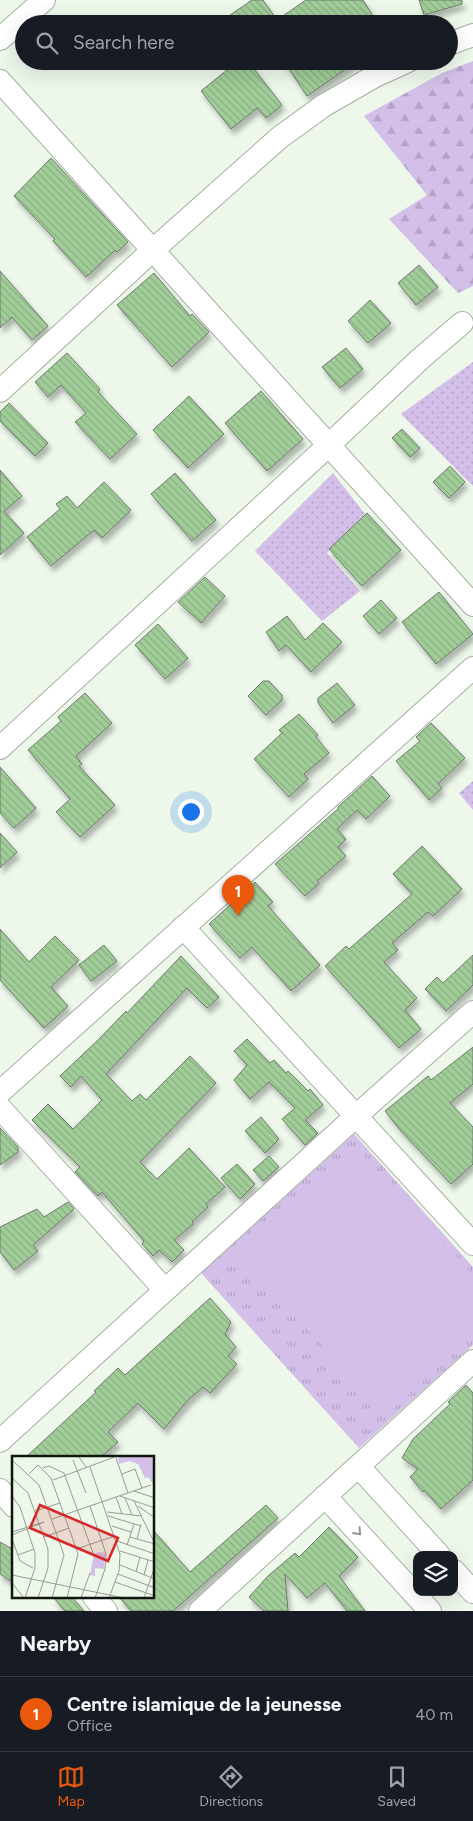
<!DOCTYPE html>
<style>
body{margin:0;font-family:Figtree,sans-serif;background:#20242c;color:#f1f3f6}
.controls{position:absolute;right:15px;bottom:15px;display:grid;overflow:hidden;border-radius:10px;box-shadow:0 5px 20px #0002}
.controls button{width:45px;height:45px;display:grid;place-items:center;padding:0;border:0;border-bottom:1px solid #363941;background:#171b24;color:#f1f3f6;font:25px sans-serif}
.you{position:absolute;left:190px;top:811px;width:18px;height:18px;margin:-12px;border:4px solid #fff;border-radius:50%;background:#1a73e8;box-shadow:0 0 0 8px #1a73e833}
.badge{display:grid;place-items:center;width:32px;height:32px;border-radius:50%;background:#ea580c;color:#fff;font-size:16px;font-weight:700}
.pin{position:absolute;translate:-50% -41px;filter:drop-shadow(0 1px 2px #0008)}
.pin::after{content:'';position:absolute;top:26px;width:18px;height:15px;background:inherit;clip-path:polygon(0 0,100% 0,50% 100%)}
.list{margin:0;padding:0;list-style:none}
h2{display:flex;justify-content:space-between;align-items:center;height:65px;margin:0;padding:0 20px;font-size:21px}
h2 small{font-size:16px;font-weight:400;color:#9ea1a6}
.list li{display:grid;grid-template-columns:32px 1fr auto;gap:15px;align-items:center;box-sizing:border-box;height:75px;padding:0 20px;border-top:1px solid #363941}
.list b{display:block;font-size:19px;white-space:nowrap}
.list p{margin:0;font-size:16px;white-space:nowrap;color:#9ea1a6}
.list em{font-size:16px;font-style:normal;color:#9ea1a6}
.icon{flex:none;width:28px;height:28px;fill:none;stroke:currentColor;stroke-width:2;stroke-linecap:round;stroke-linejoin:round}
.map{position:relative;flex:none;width:473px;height:1611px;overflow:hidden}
.search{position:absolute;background:#171b24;box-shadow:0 5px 20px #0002;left:15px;right:15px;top:15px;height:55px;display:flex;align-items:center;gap:12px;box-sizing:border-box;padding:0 18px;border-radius:28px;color:#9ea1a6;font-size:19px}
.sheet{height:140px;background:#171b24}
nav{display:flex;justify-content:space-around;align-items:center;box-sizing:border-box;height:70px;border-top:1px solid #363941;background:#171b24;font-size:14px;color:#9ea1a6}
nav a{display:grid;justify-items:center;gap:2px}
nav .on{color:#ea580c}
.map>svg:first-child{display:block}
.grass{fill:url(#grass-dots)}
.forest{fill:url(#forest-firs)}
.park{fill:url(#park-tufts)}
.pitch{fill:#d3bfe7}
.building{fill:url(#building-back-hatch);stroke:#6f796d;filter:url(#shadow)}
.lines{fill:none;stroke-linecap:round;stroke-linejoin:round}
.minor-casing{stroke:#a4aea1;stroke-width:24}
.minor{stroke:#fff;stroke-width:22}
.oneway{stroke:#949693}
.inset-road{fill:none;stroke:#959d93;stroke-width:1}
.view{fill:#d62828;fill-opacity:0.15;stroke:#d62828;stroke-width:2.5}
.inset-edge{fill:none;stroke:#111510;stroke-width:2.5}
</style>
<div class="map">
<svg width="473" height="1611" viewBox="0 0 473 1611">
<defs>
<pattern id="grass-dots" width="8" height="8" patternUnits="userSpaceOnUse" patternTransform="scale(1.25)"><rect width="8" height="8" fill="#d3bfe7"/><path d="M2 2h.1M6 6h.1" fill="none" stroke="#b4a3c5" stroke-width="1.8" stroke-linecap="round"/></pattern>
<pattern id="forest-firs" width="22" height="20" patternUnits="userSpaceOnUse" patternTransform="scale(1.25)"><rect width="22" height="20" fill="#d3bfe7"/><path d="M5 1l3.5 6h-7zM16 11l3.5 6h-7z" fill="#b4a3c5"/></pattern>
<pattern id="park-tufts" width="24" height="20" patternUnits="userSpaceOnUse" patternTransform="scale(1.25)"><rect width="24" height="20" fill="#d3bfe7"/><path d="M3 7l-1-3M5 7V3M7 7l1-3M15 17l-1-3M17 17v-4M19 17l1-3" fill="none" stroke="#b4a3c5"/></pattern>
<pattern id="building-back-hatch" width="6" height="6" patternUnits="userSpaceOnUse" patternTransform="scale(1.25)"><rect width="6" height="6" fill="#a1cd98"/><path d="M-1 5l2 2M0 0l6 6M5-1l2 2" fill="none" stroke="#8aaf82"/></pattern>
<filter id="shadow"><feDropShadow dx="3" dy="5.5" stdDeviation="2.5" flood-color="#0004"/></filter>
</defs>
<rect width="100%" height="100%" fill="#edf8eb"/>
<path class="grass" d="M473 362V486L401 414Z
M333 473 365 514 327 553 360 591 322 621 255 551Z
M473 781V810L459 793Z"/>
<path class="forest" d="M473 61V286L458 293 389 219 427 195 364 116 442 73Z"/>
<path class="park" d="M354 1134 473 1267V1345L359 1448 201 1273Z"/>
<path class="pitch" d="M355 1146 473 1275V1335L386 1415 238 1254Z"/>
<path class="building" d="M252 0H263L277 20 306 0H363L378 24H217Z
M419 0H462V4L424 15Z
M238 61H248L282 105 266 118 257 108 231 129 201 91Z
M284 61H357L307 96Z
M51 158 128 242 117 252 115 250 86 277 53 241 55 239 14 196Z
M419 265 438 287 416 305 398 283Z
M0 271 48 326 32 340 12 317 0 328Z
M154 273 190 316 192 314 209 332 172 367 117 305Z
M370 300 391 323 368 343 348 321Z
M346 348 363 369 340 388 322 367Z
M67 353 100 389 98 392 137 434 110 459 75 422 86 413 61 385 48 397 35 382Z
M261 391 303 439 267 471 225 423Z
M189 396 224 434 188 468 153 430Z
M9 403 48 443 35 456 0 421V412Z
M402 429 420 448 410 457 392 438Z
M450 466 465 482 449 498 433 482Z
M0 470 22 496 4 511 24 533 0 555Z
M175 473 216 520 192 541 151 494Z
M104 482 131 510 102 538 94 530 51 566 27 537 60 509 56 504 67 496 77 508Z
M367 513 401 550 362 586 329 549Z
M205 577 225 596 201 623 178 602Z
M439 592 473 634 436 664 402 622Z
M381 600 397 618 379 634 363 616Z
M287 616 305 640 323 623 342 642 311 672 286 645 279 651 266 632Z
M158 624 188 658 165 679 135 645Z
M263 681H269L282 695V700L266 715 248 696Z
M337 683 355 705 333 723 318 703V698Z
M85 693 112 723 76 756 82 764 79 766 115 805 80 837 56 812 70 799 28 750 61 721 58 717Z
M299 714 318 735 316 737 329 753 304 774 308 779 289 797 254 759 282 733 279 730Z
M431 723 465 758 438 784 442 788 429 800 396 761 420 741 416 737Z
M0 767 36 808 14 828 0 813Z
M372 776 390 796 366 819 357 810 337 829 346 839 338 847 346 856 317 881 319 883 305 896 275 864 339 808 338 807Z
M0 833 17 852 0 868Z
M422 846 462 889 433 916 428 912 392 943 398 950 384 962 417 998 405 1010 421 1029 399 1048 325 966 346 946 349 949 412 894 393 874Z
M255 882 273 902 268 906 320 965 291 991 252 947 240 958 209 924Z
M0 929 29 962 55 936 79 960 51 987 68 1006 44 1028 0 980Z
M104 945 117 961 91 981 79 965Z
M473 955V985L446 1011 425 989 437 977 443 983Z
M181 956 219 997 207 1008 187 988 106 1074 132 1101 140 1094 146 1100 190 1056 216 1083 140 1162 157 1179 189 1148 225 1187 206 1204 208 1207 192 1222 193 1224 174 1240 184 1250 172 1262 159 1250 153 1256 142 1244 144 1241 102 1192 98 1196 75 1172 80 1167 32 1120 48 1104 73 1129 102 1100 81 1076 71 1087 60 1076 99 1039 126 1011 127 1013Z
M247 1039 270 1063 274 1060 286 1073 288 1071 308 1091 310 1089 323 1105 305 1120 318 1133 305 1145 282 1119 295 1108 269 1082 250 1099 234 1080 247 1065 234 1051Z
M473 1047V1084L450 1103 473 1127V1164L451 1184 401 1131 385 1111 428 1076 431 1080Z
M261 1117 279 1139 265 1153 245 1131Z
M0 1128 18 1147V1152L0 1165Z
M269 1156 279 1167 263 1181 253 1170Z
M237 1164 255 1184 240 1199 221 1178Z
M68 1202 74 1209 33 1245 38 1251 14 1270 0 1252V1227L37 1209 44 1217Z
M210 1298 231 1322 225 1334 236 1347 228 1356 237 1364 210 1393 203 1387 188 1400 164 1429 138 1403 108 1432 118 1442 101 1457H26L96 1392 94 1391 118 1368 125 1375Z
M466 1385 473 1393V1480L441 1509 424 1490 423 1492 410 1477 418 1469 402 1458 413 1439 450 1404 448 1402Z
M266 1505 278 1518 173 1611H131L119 1597H154V1531L190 1572Z
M329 1527 358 1557 339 1576 365 1611H347L325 1583 307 1598 285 1574 288 1611H264L249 1597 268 1576 295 1553 299 1557Z
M0 1542 14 1550V1583L0 1574Z
M53 1597H72L84 1611H65Z"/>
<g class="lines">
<g class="minor-casing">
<path id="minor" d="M0 39 44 0
M449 44 473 35
M0 81 473 605
M0 391 153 250 279 138 323 106 375 76 408 61
M0 748 329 445 419 360 462 323
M183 927 473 1244
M0 1092 473 668
M0 1108 165 1290
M0 1441 356 1116 473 1012
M359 1467 439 1555
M0 1490 14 1506
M325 1496 430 1611
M454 1571 473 1592
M94 1597 106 1611
M200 1611 473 1361"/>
</g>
<use href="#minor" class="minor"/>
</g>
<defs><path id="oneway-chevron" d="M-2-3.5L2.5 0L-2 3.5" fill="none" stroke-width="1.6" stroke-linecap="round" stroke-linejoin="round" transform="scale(1.25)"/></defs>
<use class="oneway" href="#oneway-chevron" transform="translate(358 1532) rotate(48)"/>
<g transform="translate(12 1456)">
<rect width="142" height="142" fill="#edf8eb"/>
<path d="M87 96 93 97 92 113 83 112V120L78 119 82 98Z" fill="#d3bfe7"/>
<path d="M106 0H142V29L136 21 133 22 126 8 117 5 107 8Z" fill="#d3bfe7"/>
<path class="inset-road" d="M66 0 75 12M104 2 116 37M0 4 27 29 52 99 40 142M61 4 74 37M78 11 108 98 107 115 97 142M31 12 37 10 52 17 81 97M17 18 26 9 39 22 66 98 55 142M110 18 123 13 130 32M0 22 16 37 36 93V112L26 142M41 24 105 0M122 35 143 42M0 40 8 51 23 97V112L13 142M108 40 143 52M104 41 110 58M113 42 120 59M122 45 143 88M78 50 94 98 93 113 83 142M126 50 143 62M23 55 48 47M95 56 129 60M96 60 129 70M40 63 139 29M100 70 119 76M0 76 32 66 0 79M32 81 57 72M118 81 143 88M0 83 8 105 21 112M125 83 129 68M105 85 143 98M115 89 122 68M64 93 103 80M108 95 143 106M6 99 22 93M108 109 143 123M124 116 128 101M106 118 143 132M0 119 112 142M132 119 136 104M103 126 143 140M0 127 12 142M69 142 78 117M132 142 143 110"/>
<path class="view" d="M28 49 106 82 96 105 18 72Z"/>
<rect width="142" height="142" class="inset-edge"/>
</g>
</svg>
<div class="controls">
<button><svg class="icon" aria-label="layers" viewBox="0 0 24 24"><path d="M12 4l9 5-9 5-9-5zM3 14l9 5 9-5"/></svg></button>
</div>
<div class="you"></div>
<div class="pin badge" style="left:238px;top:916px">1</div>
<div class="search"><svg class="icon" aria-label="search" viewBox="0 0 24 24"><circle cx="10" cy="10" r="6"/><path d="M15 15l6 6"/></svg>Search here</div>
</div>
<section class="sheet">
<h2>Nearby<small></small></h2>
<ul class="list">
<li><span class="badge">1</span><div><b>Centre islamique de la jeunesse</b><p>Office</p></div><em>40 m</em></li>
</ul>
</section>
<nav>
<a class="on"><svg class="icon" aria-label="map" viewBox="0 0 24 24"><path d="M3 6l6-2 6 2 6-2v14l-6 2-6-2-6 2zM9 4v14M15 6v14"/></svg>Map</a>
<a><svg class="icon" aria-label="directions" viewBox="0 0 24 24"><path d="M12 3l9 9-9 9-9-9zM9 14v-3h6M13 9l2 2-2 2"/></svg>Directions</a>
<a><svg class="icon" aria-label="saved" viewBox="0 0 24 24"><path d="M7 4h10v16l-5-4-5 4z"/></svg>Saved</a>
</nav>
